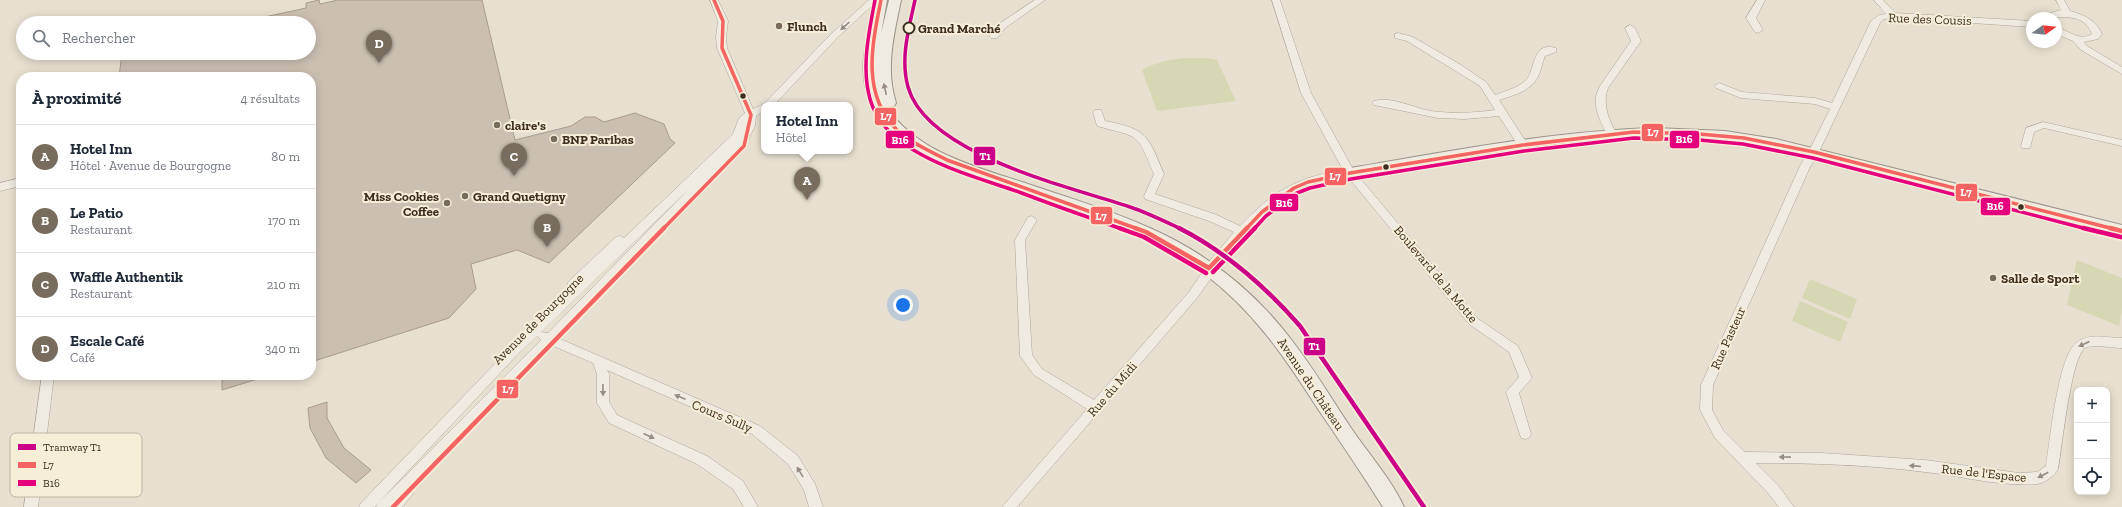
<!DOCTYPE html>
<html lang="fr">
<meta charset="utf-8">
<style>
body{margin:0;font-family:"Zilla Slab",serif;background:#f2f2f3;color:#1f2937}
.controls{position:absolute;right:12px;bottom:12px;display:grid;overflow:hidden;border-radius:8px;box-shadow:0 2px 10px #0003}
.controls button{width:36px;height:36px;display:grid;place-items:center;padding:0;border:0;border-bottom:1px solid #e0e1e3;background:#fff;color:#1f2937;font:20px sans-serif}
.compass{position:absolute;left:2026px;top:12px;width:36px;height:36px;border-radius:50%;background:#fff;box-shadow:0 2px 10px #0003;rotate:76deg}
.you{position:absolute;left:903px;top:305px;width:14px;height:14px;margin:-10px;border:3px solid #fff;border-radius:50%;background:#1a73e8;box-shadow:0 0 0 6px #1a73e833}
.badge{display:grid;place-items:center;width:26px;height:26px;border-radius:50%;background:#786c5e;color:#fff;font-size:13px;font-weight:700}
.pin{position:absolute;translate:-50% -33px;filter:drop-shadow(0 1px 2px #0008)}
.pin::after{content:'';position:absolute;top:21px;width:14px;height:12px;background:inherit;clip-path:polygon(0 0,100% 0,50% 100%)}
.popup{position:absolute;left:761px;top:102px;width:92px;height:52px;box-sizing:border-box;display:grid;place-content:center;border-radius:8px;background:#fff;filter:drop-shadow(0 1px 3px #0005);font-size:13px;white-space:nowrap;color:#747a83}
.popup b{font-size:15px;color:#1f2937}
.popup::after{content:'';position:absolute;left:50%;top:100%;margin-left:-8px;border:8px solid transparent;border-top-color:#fff}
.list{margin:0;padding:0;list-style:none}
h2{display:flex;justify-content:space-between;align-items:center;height:52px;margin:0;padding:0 16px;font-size:17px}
h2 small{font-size:13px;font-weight:400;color:#747a83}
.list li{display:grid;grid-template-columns:26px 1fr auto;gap:12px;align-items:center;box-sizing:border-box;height:64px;padding:0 16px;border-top:1px solid #e0e1e3}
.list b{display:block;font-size:15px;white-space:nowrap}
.list p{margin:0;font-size:13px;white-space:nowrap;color:#747a83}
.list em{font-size:13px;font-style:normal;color:#747a83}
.icon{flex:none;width:22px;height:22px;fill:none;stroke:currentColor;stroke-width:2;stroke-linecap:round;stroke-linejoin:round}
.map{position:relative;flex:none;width:2122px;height:507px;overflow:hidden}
.search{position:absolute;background:#fff;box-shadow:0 2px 10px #0003;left:16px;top:16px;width:300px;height:44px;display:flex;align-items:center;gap:10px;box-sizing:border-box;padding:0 14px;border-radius:22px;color:#747a83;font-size:15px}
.panel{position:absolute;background:#fff;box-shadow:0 2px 10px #0003;left:16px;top:72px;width:300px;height:308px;border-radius:16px}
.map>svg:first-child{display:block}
.green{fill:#d6d7b3}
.building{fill:#cbbfb2;stroke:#a89c90}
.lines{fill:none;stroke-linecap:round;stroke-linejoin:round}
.street-casing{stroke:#ada599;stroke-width:1}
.secondary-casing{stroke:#9c958a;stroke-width:2}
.street{fill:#efebe3;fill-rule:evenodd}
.secondary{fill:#efebe3;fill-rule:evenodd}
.bus-1-far1-casing{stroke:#f7eed8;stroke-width:6}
.bus-1-casing{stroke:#f7eed8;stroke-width:8}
.bus-2-far1-casing{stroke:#f7eed8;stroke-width:6}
.bus-2-casing{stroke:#f7eed8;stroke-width:8}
.bus-1-far1{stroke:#f56362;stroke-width:3.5}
.bus-1{stroke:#f56362;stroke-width:4.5}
.bus-2-far1{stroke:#e5007d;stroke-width:3.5}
.bus-2{stroke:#e5007d;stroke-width:4.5}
.tram-1-far1-casing{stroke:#f7eed8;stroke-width:6}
.tram-1-casing{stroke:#f7eed8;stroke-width:8}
.tram-1-far1{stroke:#c08;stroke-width:3.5}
.tram-1{stroke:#c08;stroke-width:4.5}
.oneway{fill:#968c82}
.poi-dot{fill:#786c5e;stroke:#f7eed8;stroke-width:1.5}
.stop-dot{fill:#f7eed8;stroke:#3d2e20;stroke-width:2}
.bus-dot{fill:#3d2e20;stroke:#f7eed8;stroke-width:1.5}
.labels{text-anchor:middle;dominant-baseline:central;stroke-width:4;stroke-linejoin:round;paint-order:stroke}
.street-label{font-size:13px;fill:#3d2e20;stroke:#f7eed8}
.poi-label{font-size:13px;font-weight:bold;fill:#3d2e20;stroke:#f7eed8;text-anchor:start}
.stop-label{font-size:13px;font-weight:bold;fill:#3d2e20;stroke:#f7eed8;text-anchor:start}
.key{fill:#f7eed8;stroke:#bfb4a1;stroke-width:1}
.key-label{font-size:11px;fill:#3d2e20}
.line-badge{stroke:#f7eed8;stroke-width:1.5}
.badge-label{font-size:11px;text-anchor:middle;font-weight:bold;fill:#fff}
</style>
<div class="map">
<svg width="2122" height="507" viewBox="0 0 2122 507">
<rect width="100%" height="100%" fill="#e7e0d1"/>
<path class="green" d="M1184 58H1206L1217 60 1236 101 1157 111 1142 70C1156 62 1169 60 1184 58Z
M2077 260 2122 278V310L2119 326 2067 305Z
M1810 279 1857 299 1850 319 1802 298Z
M1800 301 1848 322 1840 342 1792 321Z"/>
<path class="building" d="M319 0 320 4 338 0H482L515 140 571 126 585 117H595L604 122 635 113 664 124 670 139 675 143 549 263 517 250 471 264 476 289 449 318 311 362V77H119L122 53H309V23H261L260 18 306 8V3Z
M222 375H261V378L222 390Z
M327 402V418L344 448 371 470 356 483 326 458 310 428 308 408Z"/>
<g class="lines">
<g class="street-casing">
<path id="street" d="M710 0H718L728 21 726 37 727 48 753 109 764 104 831 34 869 0H878L837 38 774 105H764V111L756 116 755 126 748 140 558 338 760 426 798 456 815 484 823 507H809L804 490 788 464 752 434 607 370 609 374V402L617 415 707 456 743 481 758 507H744L733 489 697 464 609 423 597 403V374L593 363 551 345 409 489 413 494 402 507H376L378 503 375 507H359L361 503 509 349 572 288 567 284 569 281 616 237 620 236 624 238 733 134 739 118 745 113 717 48 716 37 718 21ZM688 190 548 333 541 332ZM537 336 541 340 379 502 517 355Z
M1035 0H1045L1005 28 997 38H991L989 36 999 24Z
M1272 0H1280L1311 93 1354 171 1477 318 1518 346 1532 378 1519 393 1531 434 1529 438 1525 439 1521 438 1506 392 1519 377 1509 352 1469 324 1348 177 1321 182 1303 187 1282 200 1254 225 1247 235 1243 236 1229 253 1197 298 1017 507H1002L1087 409 1034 375 1020 356 1015 240 1028 217 1032 216 1037 220 1025 240 1032 355 1042 369 1094 400 1189 292 1209 262 1234 232 1209 221 1145 199 1144 196 1154 174C1136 131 1140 138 1097 126L1093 112 1095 110H1101L1105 121C1148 129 1148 136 1164 174L1155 194 1217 215 1240 226C1272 192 1297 177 1343 170L1301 93Z
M1757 0H1765L1756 18 1763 30 1758 33 1755 32 1746 18Z
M1874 0H1883L1895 13 2032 21V27L1898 18 1884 19 1880 23 1819 152 1810 167 1713 385 1712 410 1723 430 1745 452 1822 453 1925 460 2019 473 2037 472 2046 466C2050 441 2058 355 2077 342 2089 333 2108 338 2122 338V348C2114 348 2092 344 2085 348 2071 357 2062 448 2058 469 2055 476 2044 483 2037 484 2000 487 1962 476 1925 472 1869 465 1812 463 1756 463L1778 485 1794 507H1779L1768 493 1715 438 1700 410 1701 385 1800 166 1809 151 1830 109 1815 104 1741 98 1716 88 1714 86 1719 83 1742 92 1815 98 1832 103 1871 21 1879 15 1886 14Z
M2056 0H2064L2070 11C2084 15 2096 20 2102 34L2098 39 2084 42 2087 46 2122 67V74L2081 50 2073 41 2056 34V27C2068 30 2079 42 2092 34 2084 12 2061 18 2043 18L2050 13 2061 10Z
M1630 25 1635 28 1641 41 1608 88C1602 105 1609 120 1617 134L1612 137 1608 136C1600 122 1590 102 1600 86L1631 41 1625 28Z
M1398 33 1413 37 1461 65 1486 82 1495 95C1505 91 1518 88 1526 80 1536 70 1531 41 1556 48V52L1545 56C1542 62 1542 69 1539 74 1533 91 1514 95 1499 100L1528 145 1527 147H1519L1499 116 1465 119 1438 118 1374 105 1372 103 1374 101C1392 96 1413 108 1431 111 1452 114 1474 113 1495 110L1480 86 1407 41 1395 38V34Z
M2043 122 2122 140V146L2044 128 2034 132 2030 148H2022L2021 146 2026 128Z
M21 178V186L0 191V183Z
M42 375H54L38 507H24Z"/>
</g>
<g class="secondary-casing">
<path id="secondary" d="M875 0H887L881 34 889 0H901C894 35 885 68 896 103L894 106 887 107C917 154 981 168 1031 185 1072 199 1113 211 1152 229 1206 253 1254 291 1290 338 1312 366 1331 398 1351 428 1368 453 1391 479 1404 507H1383C1362 474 1340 441 1318 409 1283 355 1254 311 1202 272 1169 248 1131 232 1093 218 1060 205 1026 195 993 183 945 166 883 148 867 93 858 63 869 29 875 0Z
M1655 128 1725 131 1776 139 2122 225V237L1802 155C1753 144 1705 137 1655 138 1552 138 1451 161 1350 178L1345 177 1342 173 1345 169 1350 168C1452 151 1552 131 1655 128Z"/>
</g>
<use href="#street" class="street"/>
<use href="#secondary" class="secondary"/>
<g class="bus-1-far1-casing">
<path id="bus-1-far1" d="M881 0C872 45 861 94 897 130 911 143 930 151 947 160L1138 229
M663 229 744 146 751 115 722 48 723 21 714 0
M1246 229 1262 212 1294 188 1308 182 1350 173 1523 145 1634 132 1699 134 1744 138 1814 152 2114 229"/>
</g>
<g class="bus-1-casing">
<path id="bus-1" d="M1135 228 1146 232 1209 268
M2110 228 2122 231
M1209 268 1247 228
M393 507 664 228"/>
</g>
<g class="bus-2-far1-casing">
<path id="bus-2-far1" d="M875 0C869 32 861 67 870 99 885 155 971 175 1019 192 1053 205 1087 217 1122 229
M1254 229 1266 216 1297 193 1310 188 1351 179 1524 151 1634 138 1699 140 1743 144 1813 158 2087 229"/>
</g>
<g class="bus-2-casing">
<path id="bus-2" d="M1119 228 1144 237 1206 273
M2083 228 2121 237
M1213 272 1255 228"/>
</g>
<use href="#bus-1-far1" class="bus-1-far1"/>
<use href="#bus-1" class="bus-1"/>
<use href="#bus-2-far1" class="bus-2-far1"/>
<use href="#bus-2" class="bus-2"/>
<g class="tram-1-far1-casing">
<path id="tram-1-far1" d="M915 0C909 28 900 58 908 87 927 155 1071 187 1130 207 1148 213 1164 221 1181 229"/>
</g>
<g class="tram-1-casing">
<path id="tram-1" d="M1179 228C1226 252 1265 286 1300 326L1424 507"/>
</g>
<use href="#tram-1-far1" class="tram-1-far1"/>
<use href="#tram-1" class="tram-1"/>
</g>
<defs><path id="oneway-solid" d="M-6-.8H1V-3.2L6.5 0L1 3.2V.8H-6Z"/></defs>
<g class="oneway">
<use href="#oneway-solid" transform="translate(845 26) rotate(138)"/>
<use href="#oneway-solid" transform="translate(885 89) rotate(-102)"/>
<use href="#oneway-solid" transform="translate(2084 344) rotate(156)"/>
<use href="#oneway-solid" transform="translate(603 390) rotate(89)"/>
<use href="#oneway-solid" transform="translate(680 397) rotate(-157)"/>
<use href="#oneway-solid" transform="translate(649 436) rotate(25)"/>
<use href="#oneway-solid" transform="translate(1785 457) rotate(-179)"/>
<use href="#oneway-solid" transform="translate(1915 466) rotate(-175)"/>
<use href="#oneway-solid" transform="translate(800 472) rotate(-121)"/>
<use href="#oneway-solid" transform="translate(2043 475) rotate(153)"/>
</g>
<g class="poi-dot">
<circle cx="779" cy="26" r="4"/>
<circle cx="497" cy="125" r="4"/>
<circle cx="554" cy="139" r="4"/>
<circle cx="465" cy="196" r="4"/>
<circle cx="447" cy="203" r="4"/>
<circle cx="1993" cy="278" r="4"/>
</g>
<circle class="stop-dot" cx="909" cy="28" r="5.5"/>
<g class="bus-dot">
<circle cx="743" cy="96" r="3.5"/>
<circle cx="1386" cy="167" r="3.5"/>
<circle cx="2021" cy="207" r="3.5"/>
</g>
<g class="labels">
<g class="street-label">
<text transform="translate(1930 19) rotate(2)">Rue des Cousis</text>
<text transform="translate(1436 274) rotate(50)">Boulevard de la Motte</text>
<text transform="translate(538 319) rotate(-45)">Avenue de Bourgogne</text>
<text transform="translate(1728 338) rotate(-66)">Rue Pasteur</text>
<text transform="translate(1311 384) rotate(56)">Avenue du Château</text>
<text transform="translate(1112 389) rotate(-49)">Rue du Midi</text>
<text transform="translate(722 416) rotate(23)">Cours Sully</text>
<text transform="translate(1984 473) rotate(6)">Rue de l'Espace</text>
</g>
<g class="poi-label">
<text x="787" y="26">Flunch</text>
<text x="505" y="125">claire's</text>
<text x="562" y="139">BNP Paribas</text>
<text x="439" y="196" text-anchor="end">Miss Cookies<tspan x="439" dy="15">Coffee</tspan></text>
<text x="473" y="196">Grand Quetigny</text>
<text x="2001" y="278">Salle de Sport</text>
</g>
<g class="stop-label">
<text x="918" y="28">Grand Marché</text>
</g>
</g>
<rect x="10" y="433" width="132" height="64" rx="6" class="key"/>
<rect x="18" y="444" width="18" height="6" fill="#c08"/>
<rect x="18" y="462" width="18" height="6" fill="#f56362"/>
<rect x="18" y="480" width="18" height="6" fill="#e5007d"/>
<g class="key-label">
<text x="43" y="451">Tramway T1</text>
<text x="43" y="469">L7</text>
<text x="43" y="487">B16</text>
</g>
<g class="line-badge">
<rect x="874" y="107" width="23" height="19" rx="4" fill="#f56362"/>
<rect x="1641" y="123" width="23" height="19" rx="4" fill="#f56362"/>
<rect x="1669" y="130" width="31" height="19" rx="4" fill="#e5007d"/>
<rect x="885" y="130" width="30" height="19" rx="4" fill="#e5007d"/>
<rect x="973" y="146" width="23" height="20" rx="4" fill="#c08"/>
<rect x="1324" y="167" width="23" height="19" rx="4" fill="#f56362"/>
<rect x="1955" y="183" width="23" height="19" rx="4" fill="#f56362"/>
<rect x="1269" y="193" width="30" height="19" rx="4" fill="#e5007d"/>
<rect x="1980" y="197" width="31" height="19" rx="4" fill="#e5007d"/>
<rect x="1090" y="206" width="23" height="19" rx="4" fill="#f56362"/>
<rect x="1303" y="337" width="23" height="19" rx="4" fill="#c08"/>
<rect x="496" y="379" width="23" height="20" rx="4" fill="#f56362"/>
</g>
<g class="badge-label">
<text x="886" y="120">L7</text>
<text x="1653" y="136">L7</text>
<text x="1684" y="143">B16</text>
<text x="900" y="144">B16</text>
<text x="985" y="160">T1</text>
<text x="1335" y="180">L7</text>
<text x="1966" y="196">L7</text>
<text x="1284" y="207">B16</text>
<text x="1995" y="210">B16</text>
<text x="1101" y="220">L7</text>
<text x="1314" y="350">T1</text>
<text x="508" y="393">L7</text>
</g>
</svg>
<div class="controls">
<button>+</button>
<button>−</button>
<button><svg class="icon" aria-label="locate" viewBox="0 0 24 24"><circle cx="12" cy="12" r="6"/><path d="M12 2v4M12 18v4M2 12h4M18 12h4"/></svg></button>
</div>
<svg class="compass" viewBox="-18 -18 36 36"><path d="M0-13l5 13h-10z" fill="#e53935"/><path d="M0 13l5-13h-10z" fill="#747a83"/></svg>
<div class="you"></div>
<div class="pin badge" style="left:807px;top:200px">A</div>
<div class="popup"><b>Hotel Inn</b>Hôtel</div>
<div class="pin badge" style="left:547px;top:247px">B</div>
<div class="pin badge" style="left:514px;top:176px">C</div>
<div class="pin badge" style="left:379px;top:63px">D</div>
<div class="search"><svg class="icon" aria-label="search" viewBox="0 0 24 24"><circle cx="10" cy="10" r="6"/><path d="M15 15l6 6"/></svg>Rechercher</div>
<section class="panel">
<h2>À proximité<small>4 résultats</small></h2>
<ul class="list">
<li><span class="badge">A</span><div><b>Hotel Inn</b><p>Hôtel · Avenue de Bourgogne</p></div><em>80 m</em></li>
<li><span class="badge">B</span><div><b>Le Patio</b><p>Restaurant</p></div><em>170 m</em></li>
<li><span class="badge">C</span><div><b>Waffle Authentik</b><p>Restaurant</p></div><em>210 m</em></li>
<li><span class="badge">D</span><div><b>Escale Café</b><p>Café</p></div><em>340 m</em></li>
</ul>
</section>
</div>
